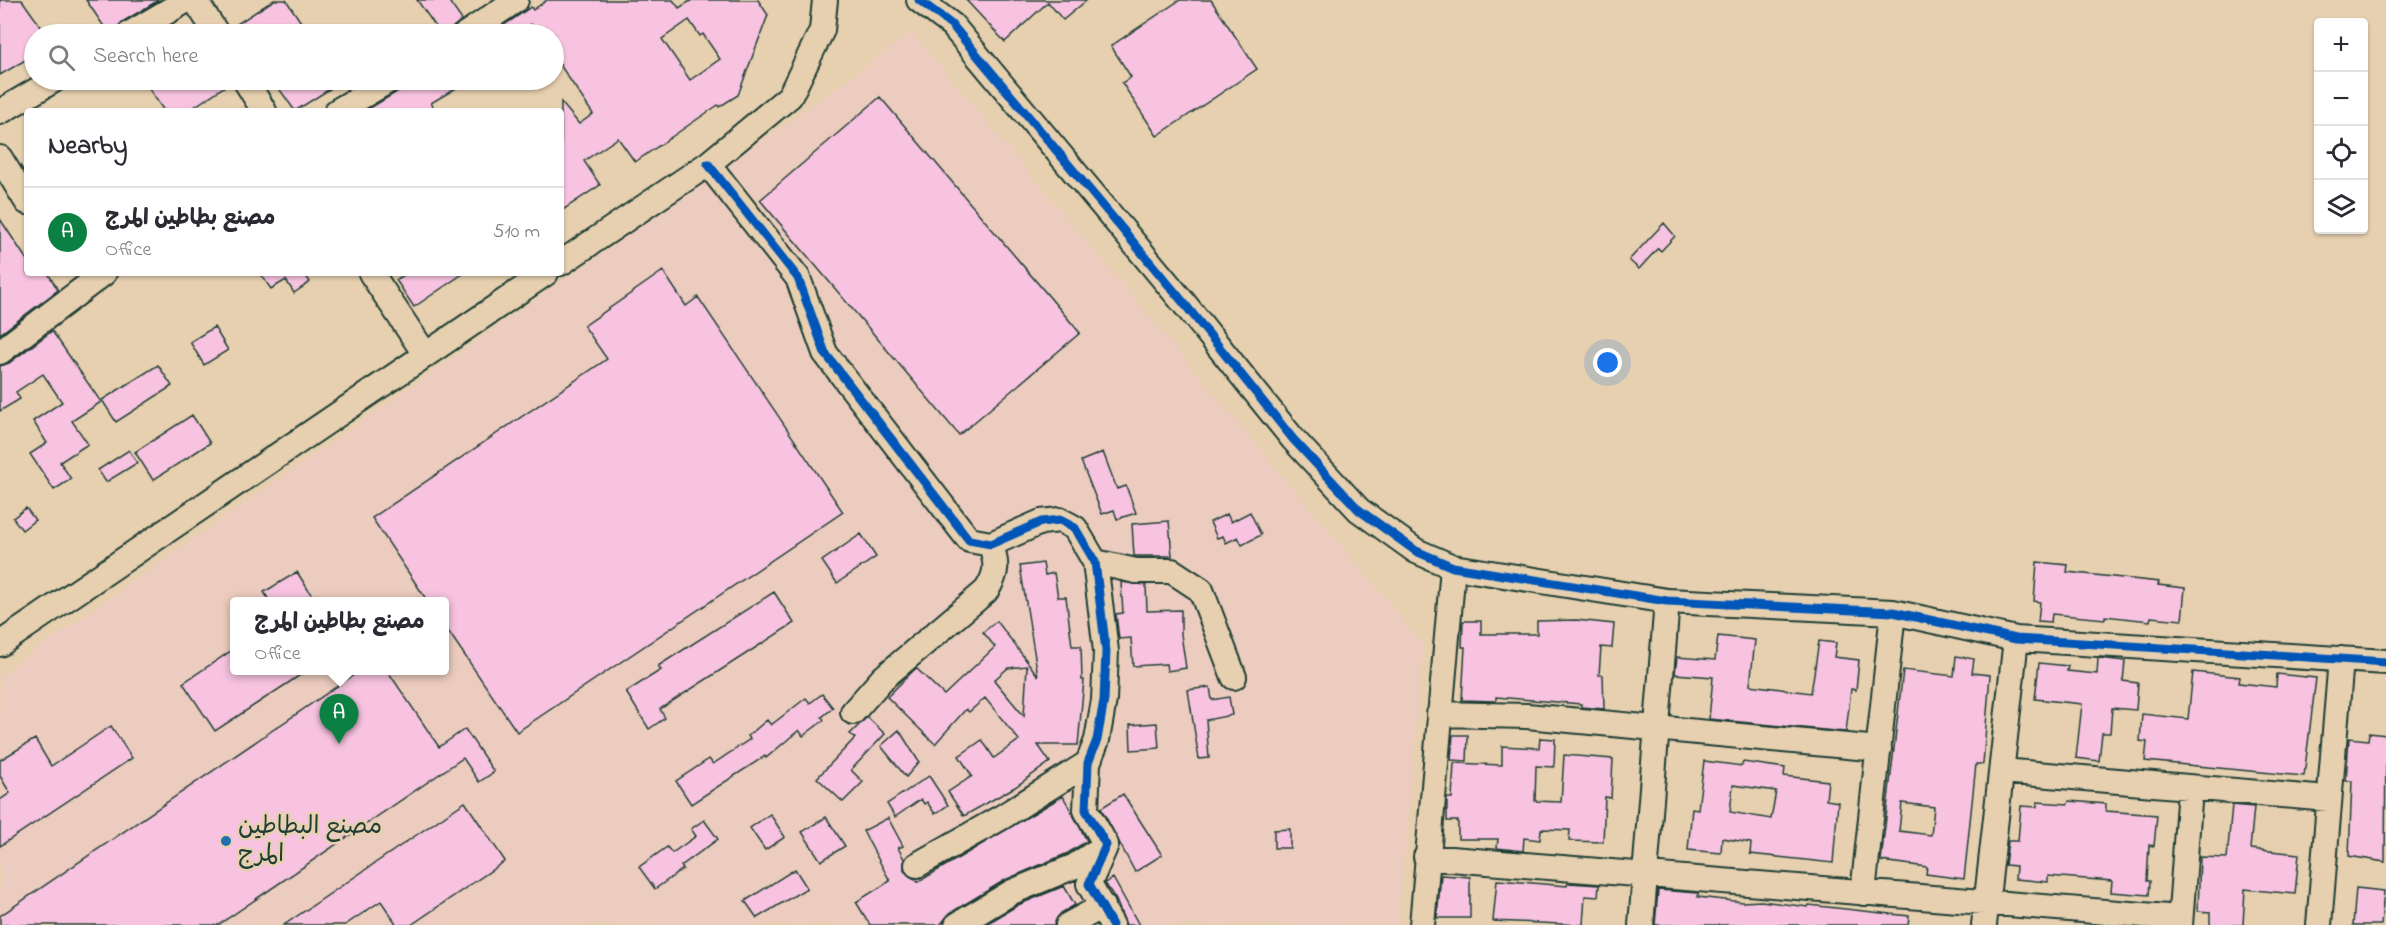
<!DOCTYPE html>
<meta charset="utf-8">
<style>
body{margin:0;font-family:"Indie Flower","Playpen Sans Arabic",sans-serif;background:#f7f7f7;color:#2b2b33}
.controls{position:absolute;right:18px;top:18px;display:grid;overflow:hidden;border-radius:6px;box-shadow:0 2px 4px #0004}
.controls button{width:54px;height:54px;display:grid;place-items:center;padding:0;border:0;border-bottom:2px solid #e1e1e2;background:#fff;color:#2b2b33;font:30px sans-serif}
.you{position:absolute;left:1608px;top:363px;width:21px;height:21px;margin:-15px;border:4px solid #fff;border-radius:50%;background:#1a73e8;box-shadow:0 0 0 9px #1a73e833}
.badge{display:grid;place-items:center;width:39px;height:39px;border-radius:50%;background:#0b8043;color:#fff;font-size:20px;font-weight:700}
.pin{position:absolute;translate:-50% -50px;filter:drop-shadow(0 2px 3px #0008)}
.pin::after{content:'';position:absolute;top:32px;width:21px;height:18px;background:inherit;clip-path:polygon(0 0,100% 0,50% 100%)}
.popup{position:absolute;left:230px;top:597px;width:219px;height:78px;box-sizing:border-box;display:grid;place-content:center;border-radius:6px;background:#fff;filter:drop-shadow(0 2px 4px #0005);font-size:20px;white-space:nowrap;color:#7c7c81}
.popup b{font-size:22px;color:#2b2b33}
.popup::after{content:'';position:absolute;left:50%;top:100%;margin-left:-12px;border:12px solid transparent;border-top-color:#fff}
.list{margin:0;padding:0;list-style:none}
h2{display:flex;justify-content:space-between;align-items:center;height:78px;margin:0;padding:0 24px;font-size:26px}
h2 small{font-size:20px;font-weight:400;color:#7c7c81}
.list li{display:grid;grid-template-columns:39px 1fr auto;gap:18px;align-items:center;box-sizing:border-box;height:90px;padding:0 24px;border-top:2px solid #e1e1e2}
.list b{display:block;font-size:22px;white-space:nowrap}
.list p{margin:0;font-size:20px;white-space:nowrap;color:#7c7c81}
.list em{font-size:20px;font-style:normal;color:#7c7c81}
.icon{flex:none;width:33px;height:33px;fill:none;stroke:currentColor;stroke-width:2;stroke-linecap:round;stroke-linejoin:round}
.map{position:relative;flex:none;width:2386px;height:925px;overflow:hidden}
.search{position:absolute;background:#fff;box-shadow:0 2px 4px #0004;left:24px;top:24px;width:540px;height:66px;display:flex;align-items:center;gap:15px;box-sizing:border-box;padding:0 21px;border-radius:33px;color:#7c7c81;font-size:22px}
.panel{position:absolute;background:#fff;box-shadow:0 2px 4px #0004;left:24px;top:108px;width:540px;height:168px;border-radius:6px}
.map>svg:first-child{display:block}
.built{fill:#ecccbe;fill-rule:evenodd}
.building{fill:#f7c3e0;stroke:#1f3d34;stroke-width:1.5;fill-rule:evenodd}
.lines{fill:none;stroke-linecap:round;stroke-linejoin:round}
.minor-casing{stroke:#1f3d34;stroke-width:28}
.minor{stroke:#e7d0b0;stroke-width:24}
.cycleway-casing{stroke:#e7d0b0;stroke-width:13}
.cycleway{stroke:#0057b8;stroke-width:9}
.poi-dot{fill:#1f6fb2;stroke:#e7d0b0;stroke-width:2}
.labels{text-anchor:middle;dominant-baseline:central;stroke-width:5;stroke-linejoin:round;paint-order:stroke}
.poi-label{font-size:24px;fill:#1f3d34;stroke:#e7d0b0;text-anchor:start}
</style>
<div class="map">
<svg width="2386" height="925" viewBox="0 0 2386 925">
<rect width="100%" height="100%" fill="#e7d0b0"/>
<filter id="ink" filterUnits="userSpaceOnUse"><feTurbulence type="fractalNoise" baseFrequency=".0167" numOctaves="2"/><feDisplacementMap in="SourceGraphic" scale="12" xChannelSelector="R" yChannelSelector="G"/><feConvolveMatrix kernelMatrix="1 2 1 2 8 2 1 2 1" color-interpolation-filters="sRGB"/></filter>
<g filter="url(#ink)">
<path class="built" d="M911 31 1424 645 1398 925H0V675L860 71ZM234 602H444V670H234Z"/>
<path class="building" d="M0 0H22L46 34H34V55L0 75Z
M86 0H159L122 22 114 34H109Z
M274 0H286L309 34H243L237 24Z
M417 0H448L462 20 453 27 452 34H441Z
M547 0H673L679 8 692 0H758L768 15 738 95 719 107 718 105 635 162 618 138 584 161 600 185 561 211V102L579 124 593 114 554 56V34H539L531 24 516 34H491L531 7 533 10ZM689 20 700 36 703 34 720 59 690 80 662 39Z
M966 0H1087L1063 20 1048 2 1005 42Z
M1180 0H1211L1257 69 1157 136 1122 83 1131 77 1111 46Z
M143 80H231V82L188 111H164Z
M273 80H344L295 111Z
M413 80H470L431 103 436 111H365L397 92Z
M880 97 1080 333 959 435 760 200Z
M0 219 27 260V273H48L58 290 0 334Z
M1664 223 1675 236 1661 251 1658 248 1639 269 1629 260Z
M663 271 686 306 698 297 843 512 517 732 444 625V602H428L372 518 607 359 584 326Z
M260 273H304L310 282 294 293 286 280 271 289Z
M407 273H464L414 307 396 280Z
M214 327 228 350 204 365 190 342Z
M52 331 101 402 72 421 88 444 60 462 71 479 54 490 30 454 47 443 33 421 62 402 43 374 16 392 20 399 0 411V366L9 363Z
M158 365 172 386 116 422 102 400Z
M192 415 210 443 153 480 135 452Z
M129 450 137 463 106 482 98 470Z
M1103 452 1117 489 1126 486 1136 513 1117 519 1114 510 1102 514 1081 461Z
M26 508 35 520 22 530 13 518Z
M1250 512 1261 535 1242 545 1238 537 1226 543 1223 536 1217 538 1210 522 1227 514 1231 522Z
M1169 521 1172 556H1134L1132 524Z
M861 534 876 557 837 583 822 561Z
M2037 562 2068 565 2067 572 2159 582 2158 585 2185 588 2182 620 2151 617 2150 621 2105 616V619L2052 614 2051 622 2038 621 2040 602 2034 601Z
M1043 563 1045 575 1054 573 1058 597H1066L1072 646H1081L1082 680H1084L1078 745H1038L1050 762 1015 787 964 816 948 792 972 776 959 756 982 740 994 758 1019 740 985 698 969 712 966 709 935 744 887 697 916 668 944 695 995 647 983 632 997 621 1038 676 1020 566ZM1027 666 1024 716 994 680 1008 668Z
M297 572 316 602H270L264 592Z
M1121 582 1146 585 1147 611 1181 610V634L1186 668 1167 671 1166 664 1133 666 1131 638 1119 639 1116 614 1123 613Z
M774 592 794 623 660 709 665 718 649 729 626 692 661 670 658 666Z
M1576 620 1614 624 1612 648 1601 647 1599 675H1603L1604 709 1581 707V704L1496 697V701L1462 700 1465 647H1462L1463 621H1481V634H1537V621Z
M1718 636 1755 640 1750 685 1811 693 1819 641 1836 643 1834 657 1859 660 1856 690 1851 689 1846 732 1709 719 1713 677 1675 674 1677 657 1715 660Z
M234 649V670H308L215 731 183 683Z
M1956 656 1974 659 1972 673 1990 675 1983 764H1976L1964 879 1926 874 1927 867 1881 861 1903 670 1954 676ZM1902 803 1934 807 1931 835 1899 831Z
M2098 658 2125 661 2123 681 2138 683 2136 710 2112 708 2110 733H2102L2099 761 2076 758 2082 704 2035 699 2039 663 2068 666 2067 671 2097 674Z
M361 670H387L439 747 465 729 494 772 479 782 463 758 218 925H0V916Z
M2193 672 2240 677 2239 683 2276 687 2277 674 2316 678 2304 776 2145 761 2147 742 2140 741 2142 714 2188 719Z
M1210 687 1212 700 1229 697 1232 715 1206 720 1209 758 1199 759 1188 690Z
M822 694 833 708 822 717 824 720 803 736 799 730 766 758 765 756 691 804 676 781 709 759 713 764 750 739 748 736 767 720 771 725 806 698 810 703Z
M867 717 885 734 851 770 863 782 843 802 817 778 855 738 850 734Z
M1157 723 1159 748 1131 750 1130 725Z
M111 726 132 758 0 846V800L10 793 0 776V760L35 739 51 766Z
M899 730 919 762 906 777 881 746Z
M2369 733 2386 735 2385 862 2349 856 2352 781H2346L2349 738 2368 740Z
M1453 735H1468L1467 761 1451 760Z
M1540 738 1555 739 1554 767 1536 766 1535 801 1561 802 1564 755 1613 759 1611 798 1605 797 1603 842 1569 841 1570 830 1541 829 1540 840 1524 838 1523 851 1497 848 1498 839H1458V821H1447V798H1452L1454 763 1502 765V746L1539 748Z
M1704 761 1742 766 1743 762 1785 768 1784 776 1828 781 1826 800 1838 802 1833 863 1750 854 1751 843 1722 838 1721 853 1688 850 1692 808 1698 809ZM1733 785 1776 791 1771 819 1730 812Z
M929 776 948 805 935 814 927 802 924 804 921 799 895 817 887 804Z
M1123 794 1162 855 1135 872 1101 808Z
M1063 796 1087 841 1068 853 1005 880 950 913 940 925H870L856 902 890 881 863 831 888 818 903 846 898 848 904 859V871L918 882Z
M2069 801 2106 804V811L2157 815 2154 846 2149 845 2147 881H2150L2149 895 2111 892 2112 881 2048 876V882L2015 879 2016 866 2005 865 2008 841H2018L2021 806 2037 807V802L2068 804Z
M465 802 505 861 411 925H397L381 901 345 925H284Z
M2232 805 2254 807 2250 849 2299 854 2295 894 2245 889 2243 925H2210V912L2198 911 2200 857 2227 858Z
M770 814 785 837 765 850 750 828Z
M826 817 845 846 821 861 802 832Z
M704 820 718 839 681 866 683 869 655 889 639 867 667 847 672 853 696 836 691 829Z
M1290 829V848H1274V830Z
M795 869 807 888 757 918 745 901Z
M1441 875 1470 877V918H1437Z
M1113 878 1139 925H1126L1116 900 1105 883Z
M1497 880 1567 886 1568 883 1599 885 1598 897 1585 896 1583 925 1493 921Z
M1064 886 1075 905 1061 913 1054 925H985L1018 905Z
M2356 888 2384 891 2381 925H2353Z
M1658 890 1698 893V897L1743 902 1761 901 1808 907 1809 905 1909 916 1908 925H1655Z"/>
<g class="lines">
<g class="minor-casing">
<path id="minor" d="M195 0 217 34
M919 0 952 25 1183 302 1293 439 1359 510 1416 551 1453 567 1667 601 1893 612 2016 639 2386 662
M129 34 187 0
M466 34 516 0
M245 80 264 111
M337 111 390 80
M0 112 54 80
M0 158 27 202
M708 164 798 278 825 353 969 540 991 544 1041 522 1060 520 1075 528 1095 562 1106 651 1104 700 1097 740 1088 763 1086 810 1106 845 1089 884 1112 925
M561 263 708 164 790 96 822 30 825 0
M371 273 425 354
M0 352 104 273
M1095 562 1136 571H1172L1201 590 1234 677
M0 644 546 273
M853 712 883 678 986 591C998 573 997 564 991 544
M1439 714 1527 716 1879 749
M2002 771 2328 799
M1426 857 2180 918
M917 865 1002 817 1088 763
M1863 893 1893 612
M957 925 1012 892 1075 866 1106 845
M1068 925 1103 906
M1422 925 1453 567
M1641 925 1667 601
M1984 925 2016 639
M2180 925 2190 789
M2319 925 2341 659"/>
</g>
<use href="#minor" class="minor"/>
<g class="cycleway-casing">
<path id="cycleway" d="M919 0 952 25 1183 302 1293 439 1359 510 1416 551 1453 567 1667 601 1893 612 2016 639 2386 662
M708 164 798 278 825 353 969 540 991 544 1041 522 1060 520 1075 528 1095 562 1106 651 1104 700 1097 740 1088 763 1086 810 1106 845 1089 884 1112 925"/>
</g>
<use href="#cycleway" class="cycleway"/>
</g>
</g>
<circle class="poi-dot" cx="226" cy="841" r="6"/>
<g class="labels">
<g class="poi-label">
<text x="238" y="827">مصنع البطاطين<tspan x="238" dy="28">المرج</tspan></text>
</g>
</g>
</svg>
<div class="controls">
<button>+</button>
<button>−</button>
<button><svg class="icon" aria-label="locate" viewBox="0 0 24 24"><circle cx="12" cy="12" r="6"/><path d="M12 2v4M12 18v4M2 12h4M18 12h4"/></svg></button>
<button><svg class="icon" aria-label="layers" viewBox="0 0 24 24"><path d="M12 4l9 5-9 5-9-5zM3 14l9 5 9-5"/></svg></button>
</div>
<div class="you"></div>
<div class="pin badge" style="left:339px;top:744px">A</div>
<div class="popup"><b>مصنع بطاطين المرج</b>Office</div>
<div class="search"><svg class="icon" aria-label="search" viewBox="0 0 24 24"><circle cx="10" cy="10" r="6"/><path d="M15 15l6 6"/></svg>Search here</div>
<section class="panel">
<h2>Nearby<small></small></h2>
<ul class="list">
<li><span class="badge">A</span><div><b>مصنع بطاطين المرج</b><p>Office</p></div><em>510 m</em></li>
</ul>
</section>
</div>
